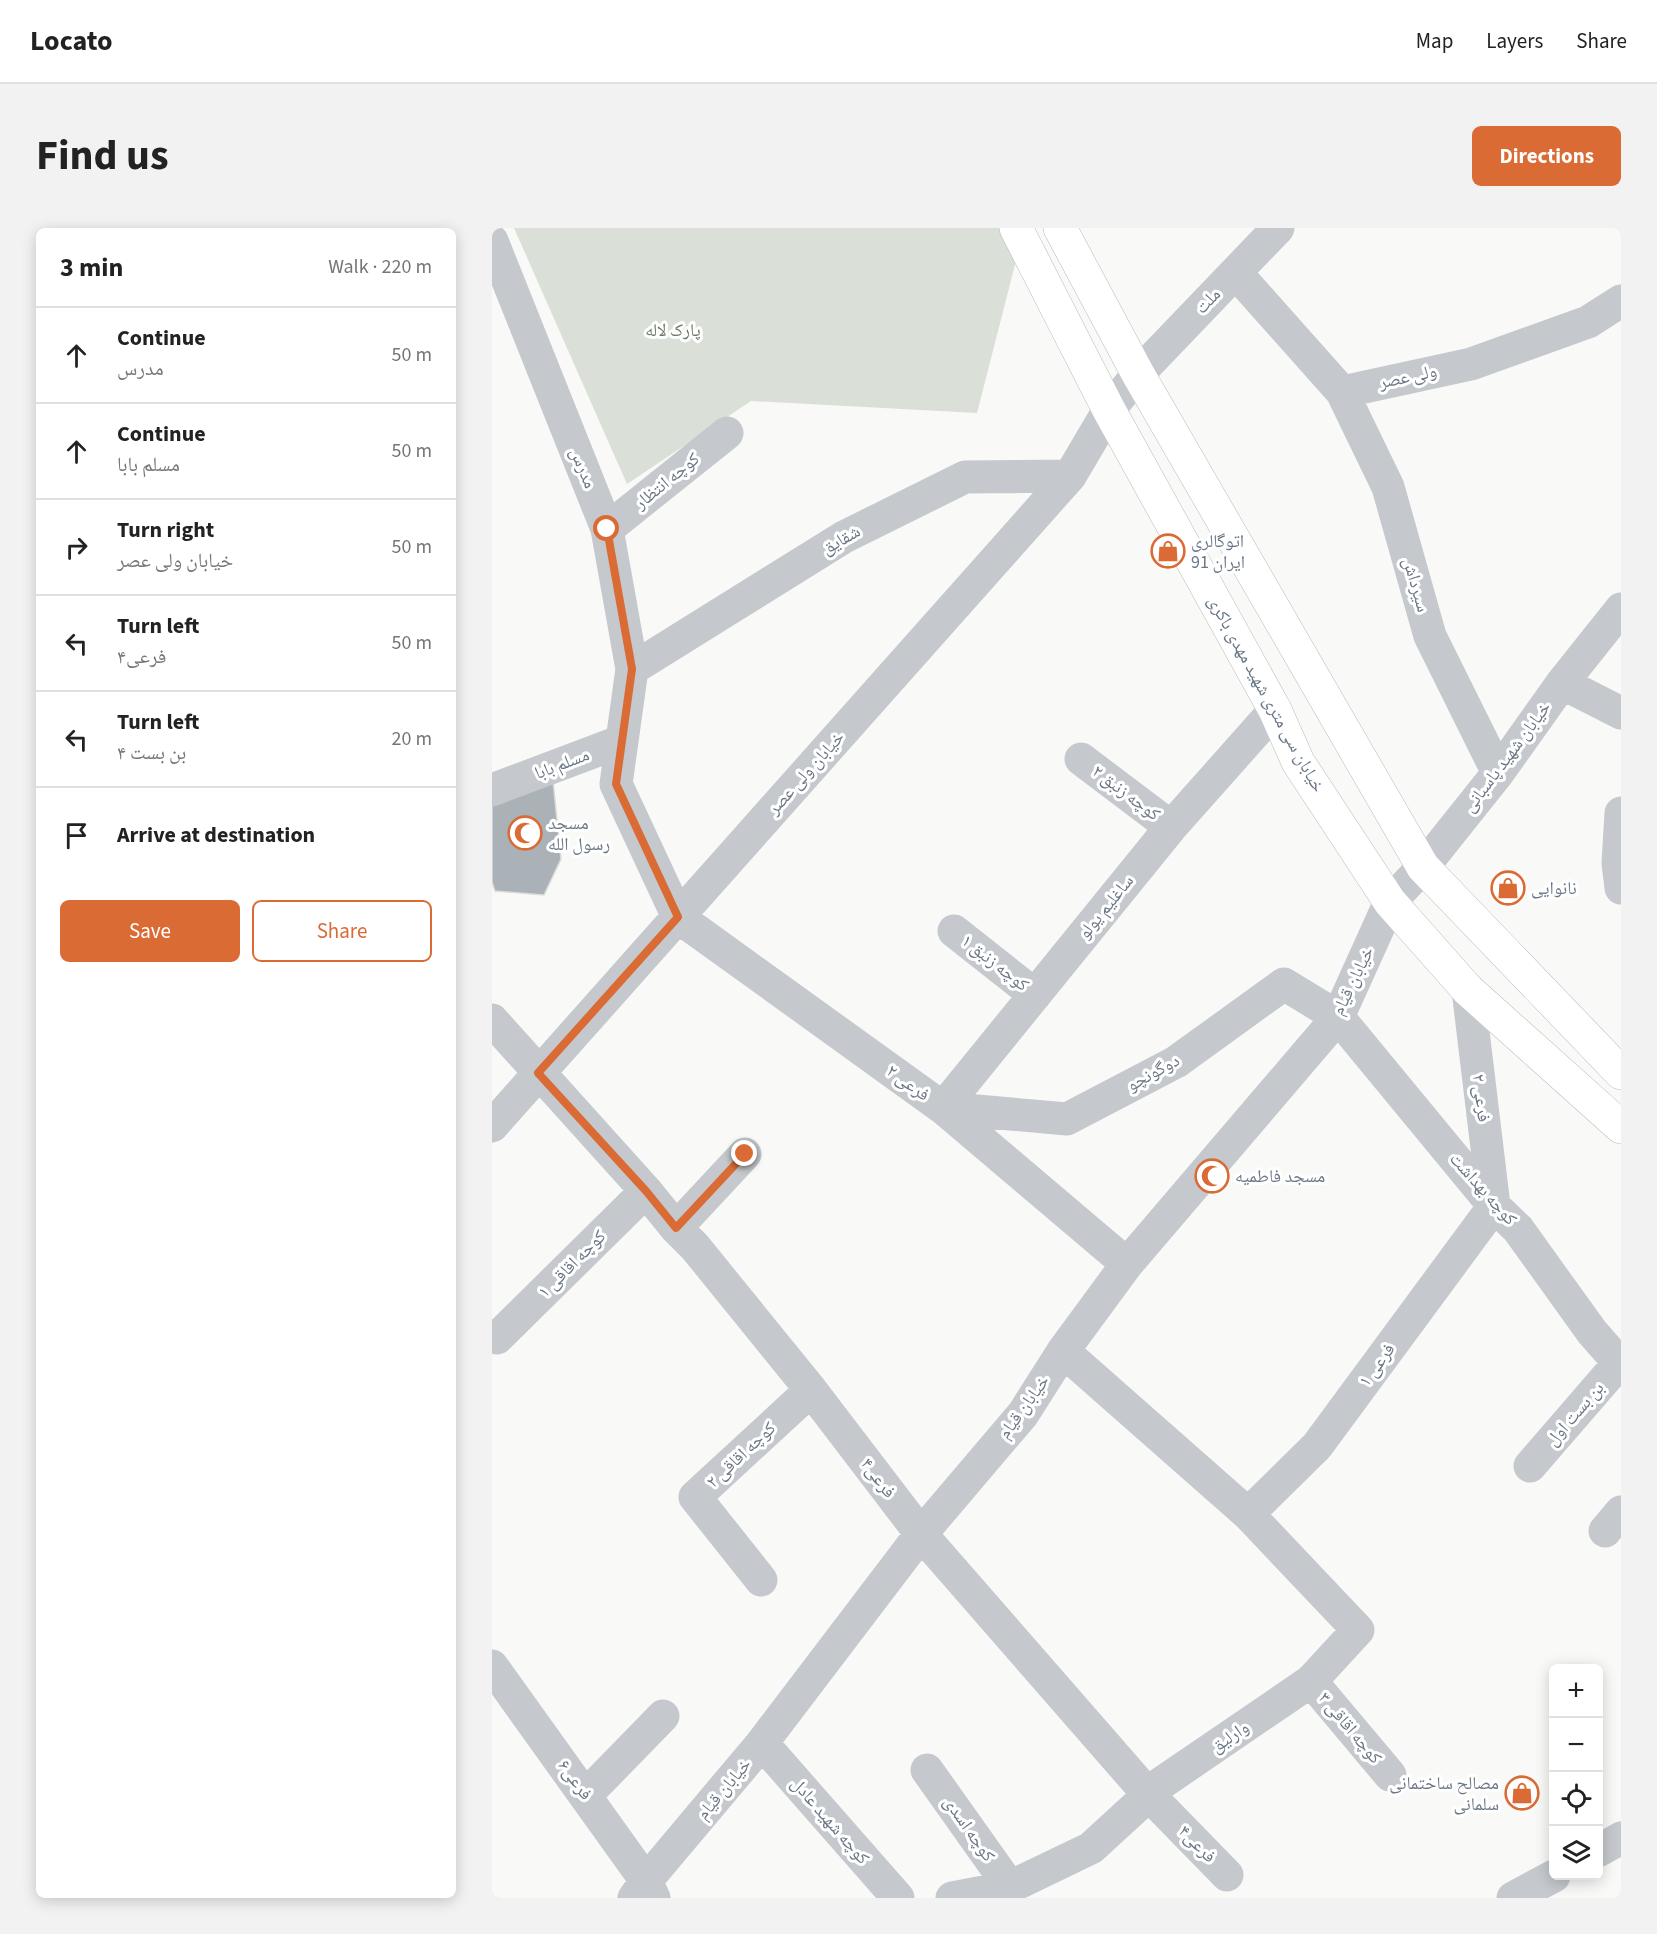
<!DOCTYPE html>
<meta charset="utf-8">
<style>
body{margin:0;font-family:"Source Sans 3","Noto Naskh Arabic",sans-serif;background:#f2f2f2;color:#222}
.controls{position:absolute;right:18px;bottom:18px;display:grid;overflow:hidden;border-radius:9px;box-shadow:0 3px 15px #0003}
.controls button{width:54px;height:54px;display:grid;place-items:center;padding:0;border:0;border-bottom:2px solid #e0e0e0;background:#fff;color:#222;font:30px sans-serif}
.stop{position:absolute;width:18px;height:18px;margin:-14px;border:4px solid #db6b35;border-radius:50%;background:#fff}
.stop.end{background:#db6b35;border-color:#fff;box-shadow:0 2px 6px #0008}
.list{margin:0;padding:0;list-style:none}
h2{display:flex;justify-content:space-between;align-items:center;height:78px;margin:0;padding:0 24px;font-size:26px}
h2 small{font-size:20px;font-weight:400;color:#767676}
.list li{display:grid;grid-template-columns:39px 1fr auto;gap:18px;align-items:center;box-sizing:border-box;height:96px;padding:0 24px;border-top:2px solid #e0e0e0}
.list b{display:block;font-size:22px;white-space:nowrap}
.list p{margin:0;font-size:20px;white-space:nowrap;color:#767676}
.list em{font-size:20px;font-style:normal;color:#767676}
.actions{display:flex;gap:12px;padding:18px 24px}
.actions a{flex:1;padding:14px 0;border:2px solid #db6b35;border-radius:9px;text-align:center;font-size:21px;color:#db6b35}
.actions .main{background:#db6b35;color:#fff}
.icon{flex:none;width:33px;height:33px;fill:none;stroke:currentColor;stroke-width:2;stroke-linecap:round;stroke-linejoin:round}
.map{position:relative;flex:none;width:1129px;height:1670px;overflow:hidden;border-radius:9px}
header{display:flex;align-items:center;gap:36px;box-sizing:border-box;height:84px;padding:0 30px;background:#fff;border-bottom:2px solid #e0e0e0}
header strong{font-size:28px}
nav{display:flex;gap:33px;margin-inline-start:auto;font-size:21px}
.intro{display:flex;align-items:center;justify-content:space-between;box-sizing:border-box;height:144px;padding:0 36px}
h1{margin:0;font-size:42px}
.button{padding:15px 27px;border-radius:9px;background:#db6b35;color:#fff;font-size:21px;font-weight:700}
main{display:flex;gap:36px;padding:0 36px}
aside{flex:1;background:#fff;border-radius:9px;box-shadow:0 3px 15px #0003}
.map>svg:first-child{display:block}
.green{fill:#dae0d8}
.building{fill:#aab1b7;stroke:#dbdbd9;stroke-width:1.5}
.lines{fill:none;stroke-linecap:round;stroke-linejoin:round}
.major-casing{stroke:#b8bcc0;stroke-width:34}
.minor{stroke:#c5c8cc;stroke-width:33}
.major{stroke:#fff;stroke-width:33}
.route{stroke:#db6b35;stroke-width:8}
.labels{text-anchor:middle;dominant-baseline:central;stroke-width:6;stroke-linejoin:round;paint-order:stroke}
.street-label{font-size:18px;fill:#6a7786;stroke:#fff}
.park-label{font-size:18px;fill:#667964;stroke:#fff}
.poi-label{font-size:18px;fill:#6a7786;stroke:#fff;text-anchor:start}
</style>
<header>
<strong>Locato</strong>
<nav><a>Map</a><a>Layers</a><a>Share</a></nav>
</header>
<div class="intro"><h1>Find us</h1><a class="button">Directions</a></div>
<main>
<aside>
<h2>3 min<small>Walk · 220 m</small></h2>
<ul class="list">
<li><svg class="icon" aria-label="ahead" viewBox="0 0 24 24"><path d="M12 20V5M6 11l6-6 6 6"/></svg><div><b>Continue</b><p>مدرس</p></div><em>50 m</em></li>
<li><svg class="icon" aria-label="ahead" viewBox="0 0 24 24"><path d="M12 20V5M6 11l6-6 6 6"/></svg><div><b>Continue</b><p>مسلم بابا</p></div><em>50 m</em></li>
<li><svg class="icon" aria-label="right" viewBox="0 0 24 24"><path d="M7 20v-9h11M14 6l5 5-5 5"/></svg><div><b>Turn right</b><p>خیابان ولی عصر</p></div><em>50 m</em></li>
<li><svg class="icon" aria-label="left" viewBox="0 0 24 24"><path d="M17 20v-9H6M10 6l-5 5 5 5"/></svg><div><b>Turn left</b><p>فرعی۴</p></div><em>50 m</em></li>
<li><svg class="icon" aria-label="left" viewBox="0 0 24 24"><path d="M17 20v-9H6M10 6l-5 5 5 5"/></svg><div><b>Turn left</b><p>بن بست ۴</p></div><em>20 m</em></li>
<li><svg class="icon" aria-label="arrive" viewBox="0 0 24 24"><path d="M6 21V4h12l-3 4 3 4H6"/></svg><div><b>Arrive at destination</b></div></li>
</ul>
<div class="actions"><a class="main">Save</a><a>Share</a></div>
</aside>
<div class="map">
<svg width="1129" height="1670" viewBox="0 0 1129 1670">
<rect width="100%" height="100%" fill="#f9f9f7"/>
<path class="green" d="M22 0H511L525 29 485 185 259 173 135 256Z"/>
<path class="building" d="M60 543 69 631 52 667 3 663 0 654V578Z"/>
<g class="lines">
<g class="major-casing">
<path id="major" d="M524 0 617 182 783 482 806 534 898 674 976 762 1129 899
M568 0 646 146 931 639 1129 845"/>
</g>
<path class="minor" d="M0 13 115 301 140 441 130 513
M744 45 850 164 979 136 1096 94 1129 73
M850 164 896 259 938 408 1006 545
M115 301 235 205
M140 441 352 309 473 249 578 248
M1070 455 1129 485
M589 531 679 599
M0 562 130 513 124 556 186 689 451 880 635 1036
M1129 585 1126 635 1129 660
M462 703 543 767
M0 792 154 963 184 1000 203 1019 319 1162 429 1306 655 1565 735 1647
M451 880 575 891 684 834 792 756 846 789 1002 978 1026 1001 1100 1104 1129 1137
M451 880 679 599 783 482
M0 898 578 248 617 182 646 146 786 0
M184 1000 253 926
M5 1110 154 963
M1038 1238 1127 1135
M756 1286 825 1218 1002 978 976 762
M1113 1303 1129 1284
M269 1352 203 1269 319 1162
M0 1438 154 1653 162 1670
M819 1453 898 1547
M270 1515 406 1670
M435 1542 518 1659
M94 1567 171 1488
M1106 1623 1129 1610
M142 1670 154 1653 270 1515 429 1306 531 1186 571 1123 635 1036 846 789 898 674 931 639 1006 545 1070 455 1129 381
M460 1670 518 1659 599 1620 647 1576 655 1565 819 1453 866 1402 756 1286 571 1123
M1021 1670 1062 1648"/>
<use href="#major" class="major"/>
</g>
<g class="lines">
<path class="route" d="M115 301 140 441 124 556 186 689 46 845 154 963 184 1000 253 926"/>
</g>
<defs>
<g id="shop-ring" transform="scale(1.725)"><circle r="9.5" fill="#fff" stroke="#db6b35" stroke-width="1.5"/><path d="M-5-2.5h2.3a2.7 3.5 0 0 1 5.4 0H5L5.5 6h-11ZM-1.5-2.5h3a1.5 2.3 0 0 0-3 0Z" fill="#db6b35"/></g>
<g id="mosque-ring" transform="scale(1.725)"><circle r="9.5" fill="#fff" stroke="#db6b35" stroke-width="1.5"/><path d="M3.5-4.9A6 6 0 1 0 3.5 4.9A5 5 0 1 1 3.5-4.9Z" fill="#db6b35"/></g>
</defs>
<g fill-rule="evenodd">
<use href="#shop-ring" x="676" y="323"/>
<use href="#mosque-ring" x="33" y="605"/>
<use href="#shop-ring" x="1016" y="660"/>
<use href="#mosque-ring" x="720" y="948"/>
<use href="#shop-ring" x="1030" y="1565"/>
</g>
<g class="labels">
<g class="street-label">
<text transform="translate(716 73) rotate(-46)">ملت</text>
<text transform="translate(916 149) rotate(-12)">ولی عصر</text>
<text transform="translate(91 240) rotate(68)">مدرس</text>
<text transform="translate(175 253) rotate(-39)">کوچه انتظار</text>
<text transform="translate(349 312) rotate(-30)">شقایق</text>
<text transform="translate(924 357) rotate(74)">سیرداش</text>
<text transform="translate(774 466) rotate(61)">خیابان سی متری شهید مهدی باکری</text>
<text transform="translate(1015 529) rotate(-53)">خیابان شهید پاسبانی</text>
<text transform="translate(70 536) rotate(-21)">مسلم بابا</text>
<text transform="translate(314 545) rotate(-48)">خیابان ولی عصر</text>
<text transform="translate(634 565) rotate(37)">کوچه زنبق ۲</text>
<text transform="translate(614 679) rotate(-51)">ساغلیم یولو</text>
<text transform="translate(503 735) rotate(38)">کوچه زنبق ۱</text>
<text transform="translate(861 753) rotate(-64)">خیابان قیام</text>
<text transform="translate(661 845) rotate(-29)">دوگونچو</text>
<text transform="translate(416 855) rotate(36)">فرعی ۲</text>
<text transform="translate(989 870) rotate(83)">فرعی ۲</text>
<text transform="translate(991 961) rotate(48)">کوچه بهداشت</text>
<text transform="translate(80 1036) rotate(-45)">کوچه اقاقی ۱</text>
<text transform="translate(885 1137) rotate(-54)">فرعی ۱</text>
<text transform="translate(532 1179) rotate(-54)">خیابان قیام</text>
<text transform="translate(1083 1186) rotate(-49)">بن بست اول</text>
<text transform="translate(249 1227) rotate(-43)">کوچه اقاقی ۲</text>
<text transform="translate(386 1250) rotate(53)">فرعی۴</text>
<text transform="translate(858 1500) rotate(50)">کوچه اقاقی ۳</text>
<text transform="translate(738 1509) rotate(-34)">وارلیق</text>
<text transform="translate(83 1552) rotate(54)">فرعی۶</text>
<text transform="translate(232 1561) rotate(-50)">خیابان قیام</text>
<text transform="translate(338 1593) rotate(49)">کوچه شهید عادل</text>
<text transform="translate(477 1601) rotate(55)">کوچه اسدی</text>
<text transform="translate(705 1616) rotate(45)">فرعی۴</text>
</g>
<g class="park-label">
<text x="181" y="102">پارک لاله</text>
</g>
<g class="poi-label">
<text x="699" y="313">اتوگالری<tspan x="699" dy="21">ایران 91</tspan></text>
<text x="56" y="595">مسجد<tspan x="56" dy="21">رسول الله</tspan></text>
<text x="1039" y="660">نانوایی</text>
<text x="743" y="948">مسجد فاطمیه</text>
<text x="1007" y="1555" text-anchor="end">مصالح ساختمانی<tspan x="1007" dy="21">سلمانی</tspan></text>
</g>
</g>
</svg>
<div class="controls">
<button>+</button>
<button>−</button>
<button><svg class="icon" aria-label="locate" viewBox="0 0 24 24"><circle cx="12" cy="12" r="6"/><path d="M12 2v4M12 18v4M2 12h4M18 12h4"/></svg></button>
<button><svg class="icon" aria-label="layers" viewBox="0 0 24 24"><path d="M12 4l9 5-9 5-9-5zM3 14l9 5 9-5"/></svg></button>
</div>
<div class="stop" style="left:115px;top:301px"></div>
<div class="stop end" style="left:253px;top:926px"></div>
</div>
</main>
